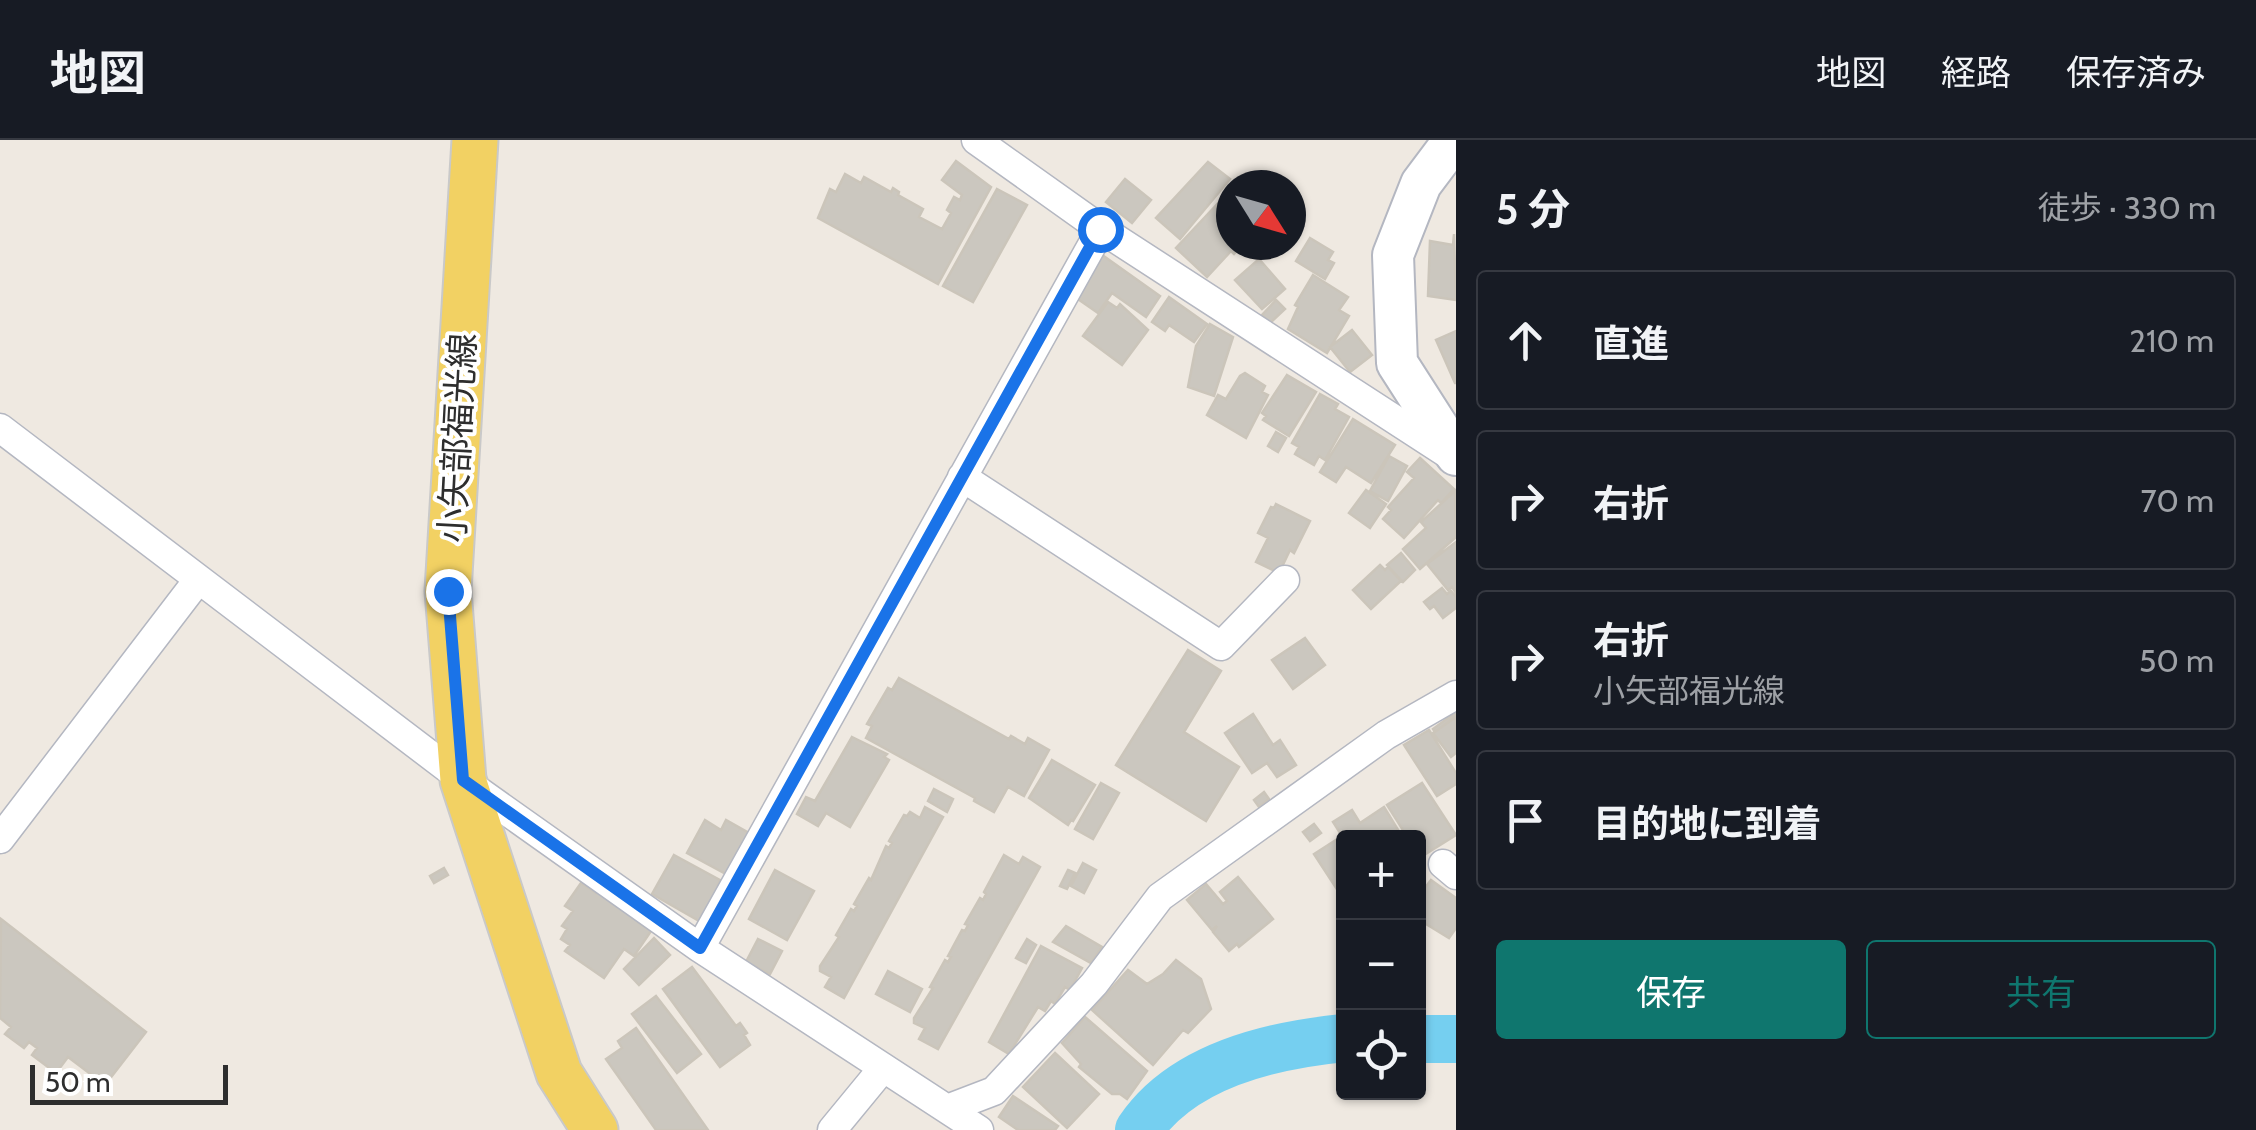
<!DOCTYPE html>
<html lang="ja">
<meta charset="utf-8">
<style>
body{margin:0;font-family:Cabin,"Noto Sans JP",sans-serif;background:#20242c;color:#f1f3f6}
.controls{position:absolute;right:30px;bottom:30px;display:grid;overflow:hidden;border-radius:10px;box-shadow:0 2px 8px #0004}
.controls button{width:90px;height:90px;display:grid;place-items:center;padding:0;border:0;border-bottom:2px solid #363941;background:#171b24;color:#f1f3f6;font:50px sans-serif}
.compass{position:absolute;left:1216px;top:30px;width:90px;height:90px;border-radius:50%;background:#171b24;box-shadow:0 2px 8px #0004;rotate:127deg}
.scale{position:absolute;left:30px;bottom:25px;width:198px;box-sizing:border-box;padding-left:10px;border:5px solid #2e2e2e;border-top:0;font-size:28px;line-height:35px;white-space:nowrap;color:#2e2e2e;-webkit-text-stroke:8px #fff;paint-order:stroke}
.stop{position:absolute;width:30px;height:30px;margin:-22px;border:8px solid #1a73e8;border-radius:50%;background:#fff}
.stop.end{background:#1a73e8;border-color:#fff;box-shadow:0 2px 10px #0008}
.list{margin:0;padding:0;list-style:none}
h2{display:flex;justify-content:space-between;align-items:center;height:130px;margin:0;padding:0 40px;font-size:42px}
h2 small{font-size:32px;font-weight:400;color:#9ea1a6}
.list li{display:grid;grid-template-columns:65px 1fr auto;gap:30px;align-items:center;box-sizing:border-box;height:140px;margin:0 20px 20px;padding:0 20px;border:2px solid #363941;border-radius:10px}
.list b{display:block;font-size:38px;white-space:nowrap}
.list p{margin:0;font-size:32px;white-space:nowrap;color:#9ea1a6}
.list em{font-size:32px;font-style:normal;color:#9ea1a6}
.actions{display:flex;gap:20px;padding:30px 40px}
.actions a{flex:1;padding:22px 0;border:2px solid #0f766e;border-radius:10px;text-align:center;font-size:35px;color:#0f766e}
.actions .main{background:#0f766e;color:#fff}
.icon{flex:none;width:55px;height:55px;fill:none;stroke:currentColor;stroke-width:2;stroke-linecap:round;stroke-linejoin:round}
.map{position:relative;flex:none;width:1456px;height:990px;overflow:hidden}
header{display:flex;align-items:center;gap:60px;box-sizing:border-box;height:140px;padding:0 50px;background:#171b24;border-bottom:2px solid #363941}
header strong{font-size:48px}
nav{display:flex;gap:55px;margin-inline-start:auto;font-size:35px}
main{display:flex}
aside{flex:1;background:#171b24}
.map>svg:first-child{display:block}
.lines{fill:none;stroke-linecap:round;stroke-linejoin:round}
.river{stroke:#75cff0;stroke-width:48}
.building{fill:#cbc7bf;stroke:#cbc5ba;stroke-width:2.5}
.street-casing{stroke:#b4b7c1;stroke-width:31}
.secondary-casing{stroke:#b4b7c1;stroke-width:44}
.primary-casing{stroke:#c9c9c9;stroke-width:49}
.street{stroke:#fff;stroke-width:28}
.secondary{stroke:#fff;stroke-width:40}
.primary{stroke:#f2d163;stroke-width:45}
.route{stroke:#1a73e8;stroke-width:12}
.labels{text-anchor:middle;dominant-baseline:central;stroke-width:8;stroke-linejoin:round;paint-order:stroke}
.street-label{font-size:35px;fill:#2e2e2e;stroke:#fff}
</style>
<header>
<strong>地図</strong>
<nav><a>地図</a><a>経路</a><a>保存済み</a></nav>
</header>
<main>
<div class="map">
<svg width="1456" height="990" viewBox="0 0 1456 990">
<rect width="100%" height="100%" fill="#efe9e1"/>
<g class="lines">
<path class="river" d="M1418 899H1456
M1139 990C1182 926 1272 905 1344 898"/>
</g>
<path class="building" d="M956 21 991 47 938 144 818 78 830 49 836 52 845 34 861 43 864 37 891 52 893 48 899 52 898 55 923 69 919 77 942 89 951 73 947 70 954 57 960 60 962 55 942 40Z
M1208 22 1230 39 1180 99 1156 78Z
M1125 39 1151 60 1132 83 1106 62Z
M997 49 1027 65 973 162 943 146Z
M1223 58 1231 65V105H1242L1234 114 1231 111 1207 137 1176 108Z
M1454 94 1456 160 1428 156 1430 101 1453 105Z
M1310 98 1333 112 1328 120 1334 123 1325 139 1296 121Z
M1098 112 1160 156 1146 177 1112 153 1098 173 1072 155Z
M1259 119 1285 149 1262 169 1235 140Z
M1313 135 1348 157 1339 170 1349 176 1327 213 1288 189 1298 167 1295 165Z
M1169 157 1207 184 1194 202 1169 185 1165 191 1152 182Z
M1276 160 1285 169 1270 183 1262 175Z
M1108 162 1117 168 1120 164 1148 190 1122 225 1083 196Z
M1210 184 1233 197 1214 256 1188 247 1196 206Z
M1352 190 1372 215 1350 232 1330 207Z
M1456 191V243H1455L1436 200Z
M1245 233 1265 246 1262 252 1268 255 1246 298 1207 275 1218 255 1226 259 1240 236Z
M1287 235 1316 252 1289 296 1263 280 1266 276 1262 273Z
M1320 254 1338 264 1335 269 1349 277 1325 320 1319 316 1314 325 1295 314 1299 307 1292 303Z
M1353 279 1395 305 1371 343 1346 327 1336 342 1320 332Z
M1276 292 1286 298 1278 312 1268 306Z
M1389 316 1407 326 1388 361 1370 351Z
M1420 318 1454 349 1441 363 1438 360 1404 398 1383 379 1391 370 1388 367 1414 338 1407 332Z
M1366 350 1386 364 1370 388 1349 373Z
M1455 351 1456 397 1420 429 1403 409 1426 388 1421 382Z
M1276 364 1310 381 1294 413 1290 410 1279 433 1256 422 1268 398 1258 393 1271 367 1274 368Z
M1456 402V453L1452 447 1448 450 1427 424Z
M1401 413 1415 430 1403 442 1387 425Z
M1380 425 1385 430 1388 427 1401 441 1371 469 1353 450Z
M1442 448 1447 454 1451 451 1456 457V468L1443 478 1434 466 1430 469 1424 462Z
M1305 498 1325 525 1293 549 1272 520Z
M1188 510 1221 531 1184 592 1239 627 1206 681 1116 625Z
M899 538 1009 599 1011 596 1025 604 1028 598 1049 610 1024 656 1008 647 994 672 974 661 975 658 866 598 872 586 867 584 888 548 892 550Z
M1456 572V576L1435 592 1433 589Z
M1253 574 1273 605 1280 600 1296 625 1277 637 1267 623 1252 633 1225 593Z
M1456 577V613L1451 617 1433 593Z
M1429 590 1456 633V644L1437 656 1404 605Z
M852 597 887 614 884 617 889 620 850 687 826 673 818 686 797 674 806 657 815 661Z
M1052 620 1095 645 1073 681 1071 680 1068 685 1029 658Z
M1101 643 1119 653 1093 699 1075 689Z
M1422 643 1456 695 1421 717 1418 698H1408L1387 665Z
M934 649 953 659 947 672 928 661Z
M1264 652 1269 659 1259 667 1254 660Z
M925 667 943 677 844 858 825 847 831 837 820 831V826L839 797 836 795 851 769 854 771 857 766 854 764 869 738 871 740 886 706 889 708 892 703 889 701 904 675 907 676 910 672 920 678Z
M1384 667 1403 698H1344V760L1314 714 1342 696 1333 682 1352 670 1360 683Z
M705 680 721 690 726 680 749 693 726 734 687 713Z
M1314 684 1321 693 1310 701 1303 692Z
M674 715 720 740 718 745 721 747 701 782 652 754Z
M1004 715 1019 724 1023 717 1040 727 938 909 919 899 925 888 914 883V878L933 848 930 847 945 820 948 822 951 817 948 816 962 790 965 791 968 785 965 784 980 758 983 760 986 754 984 752Z
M1083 723 1096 730 1084 753 1071 746Z
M444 728 448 735 434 743 430 736Z
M775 730 814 751 787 800 749 779Z
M1068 730 1075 733 1067 749 1060 746Z
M1238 737 1273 779 1239 807 1237 804 1229 811 1213 792 1217 786 1212 790 1187 760 1206 744 1223 764 1227 761 1220 752Z
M1431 740 1456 758V788L1449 798 1418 779V757Z
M581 743 596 753 598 749 641 779 638 782 651 791 634 816 624 809 604 838 565 811 570 805 561 799 567 789 562 786 573 771 565 766Z
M1 779 146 892 105 945 68 917 56 933 32 915 37 908 29 902 24 908 5 894 11 887 0 878Z
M1066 786 1102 807 1091 823 1053 802Z
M654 798 670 815 639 845 624 829Z
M758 799 782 811 770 834 746 822Z
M1027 799 1036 805 1026 823 1016 818Z
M1041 806 1082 828 1070 850 1065 847 1055 864 1051 861 1045 871 1038 867 1009 914 989 902Z
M1176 820 1201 839 1211 869 1188 893 1183 890 1153 925 1092 870 1128 830 1147 844 1163 834Z
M692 827 736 886 740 883 747 893 744 895 750 905 720 927 663 849Z
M888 831 922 849 910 872 876 854Z
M656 856 701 914 677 933 632 874Z
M1085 877 1147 931 1127 959 1120 954H1112L1079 927 1081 924 1062 903Z
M636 888 708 990H656L606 919 622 908 618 901Z
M1055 913 1099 954 1067 988 1023 947Z
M1013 956 1058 986 1055 990H1018L999 977Z"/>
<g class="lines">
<g class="street-casing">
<path id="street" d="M976 0 1101 89 1451 316
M0 288 463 640 700 808 979 990
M962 337 1221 506 1285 440
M0 699 198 440
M1443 724 1456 735
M700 808 1101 89
M947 969 994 951 1094 844 1160 757 1386 595 1456 555
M832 990 883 928"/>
</g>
<g class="secondary-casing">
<path id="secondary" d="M1454 0 1421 44 1393 115 1397 223 1456 315"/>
</g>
<g class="primary-casing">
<path id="primary" d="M475 0 448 451 463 640 559 933 595 990"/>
</g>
<use href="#street" class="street"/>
<use href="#secondary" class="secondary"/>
<use href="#primary" class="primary"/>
</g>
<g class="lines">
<path class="route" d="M448 451 463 640 700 808 1100 89"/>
</g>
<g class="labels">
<g class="street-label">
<text transform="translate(457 298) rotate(-87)">小矢部福光線</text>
</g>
</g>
</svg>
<div class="controls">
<button>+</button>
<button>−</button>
<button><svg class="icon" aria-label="locate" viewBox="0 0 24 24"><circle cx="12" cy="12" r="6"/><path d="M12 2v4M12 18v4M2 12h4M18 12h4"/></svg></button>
</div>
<svg class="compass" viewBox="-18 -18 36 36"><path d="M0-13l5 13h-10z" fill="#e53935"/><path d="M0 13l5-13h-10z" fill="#9ea1a6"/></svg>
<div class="scale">50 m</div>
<div class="stop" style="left:1100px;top:89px"></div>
<div class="stop end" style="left:448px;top:451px"></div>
</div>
<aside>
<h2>5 分<small>徒歩 · 330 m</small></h2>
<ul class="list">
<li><svg class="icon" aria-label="ahead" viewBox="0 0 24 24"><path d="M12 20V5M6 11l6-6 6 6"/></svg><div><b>直進</b></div><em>210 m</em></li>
<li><svg class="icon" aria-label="right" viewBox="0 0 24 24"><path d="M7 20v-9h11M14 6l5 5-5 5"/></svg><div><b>右折</b></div><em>70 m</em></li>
<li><svg class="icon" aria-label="right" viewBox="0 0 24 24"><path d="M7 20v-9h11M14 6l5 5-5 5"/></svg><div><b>右折</b><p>小矢部福光線</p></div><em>50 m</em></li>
<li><svg class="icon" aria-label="arrive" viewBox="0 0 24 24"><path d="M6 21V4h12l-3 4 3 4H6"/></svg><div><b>目的地に到着</b></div></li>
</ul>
<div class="actions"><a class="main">保存</a><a>共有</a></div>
</aside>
</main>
